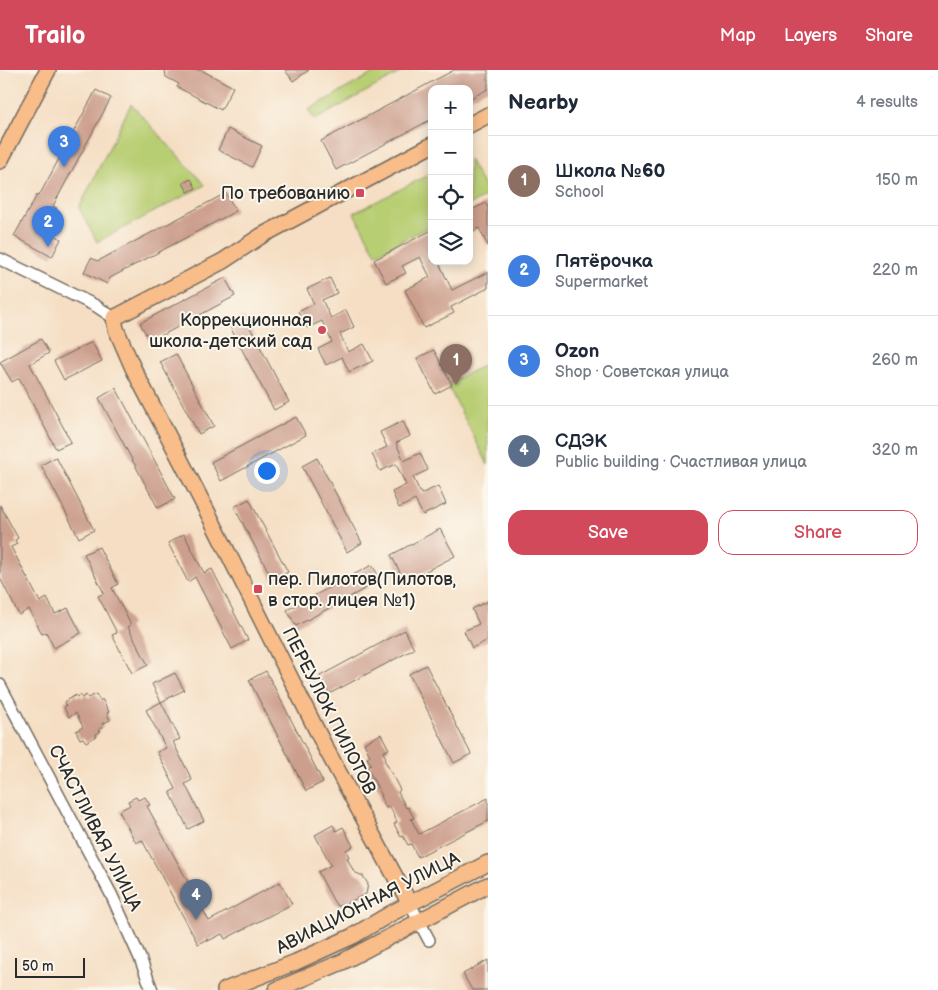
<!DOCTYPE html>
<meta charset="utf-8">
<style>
body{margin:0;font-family:"Balsamiq Sans",sans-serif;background:#f6f6f7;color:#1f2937}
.controls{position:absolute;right:15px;top:15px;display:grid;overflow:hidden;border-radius:10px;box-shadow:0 2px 12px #0003}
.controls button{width:45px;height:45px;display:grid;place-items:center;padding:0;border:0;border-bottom:1px solid #e0e1e3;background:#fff;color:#1f2937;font:25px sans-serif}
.scale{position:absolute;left:15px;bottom:12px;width:70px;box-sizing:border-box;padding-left:5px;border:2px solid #2b2b2b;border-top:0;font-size:14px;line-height:18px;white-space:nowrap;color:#2b2b2b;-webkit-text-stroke:4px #fbf7ec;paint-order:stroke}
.you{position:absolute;left:266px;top:400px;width:18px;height:18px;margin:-12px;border:4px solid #fff;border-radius:50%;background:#1a73e8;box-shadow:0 0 0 8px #1a73e833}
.badge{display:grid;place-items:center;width:32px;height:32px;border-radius:50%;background:#d1495b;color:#fff;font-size:16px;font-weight:700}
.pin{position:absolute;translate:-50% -41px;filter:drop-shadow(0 1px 2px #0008)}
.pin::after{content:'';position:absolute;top:26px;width:18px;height:15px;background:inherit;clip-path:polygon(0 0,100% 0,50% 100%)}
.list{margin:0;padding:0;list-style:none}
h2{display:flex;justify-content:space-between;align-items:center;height:65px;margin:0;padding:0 20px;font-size:21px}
h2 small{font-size:16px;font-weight:400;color:#747a83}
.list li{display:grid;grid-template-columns:32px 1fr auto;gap:15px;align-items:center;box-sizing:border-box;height:90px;padding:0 20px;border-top:1px solid #e0e1e3}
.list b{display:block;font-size:19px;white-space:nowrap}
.list p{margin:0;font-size:16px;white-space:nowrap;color:#747a83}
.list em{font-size:16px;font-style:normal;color:#747a83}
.actions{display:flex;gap:10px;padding:15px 20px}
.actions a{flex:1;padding:11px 0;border:1px solid #d1495b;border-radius:15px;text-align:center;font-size:18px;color:#d1495b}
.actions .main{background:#d1495b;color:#fff}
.icon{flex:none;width:28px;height:28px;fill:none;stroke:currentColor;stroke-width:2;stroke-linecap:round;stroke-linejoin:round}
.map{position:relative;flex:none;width:488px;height:920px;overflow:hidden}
header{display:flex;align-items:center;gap:30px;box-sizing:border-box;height:70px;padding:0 25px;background:#d1495b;color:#fff}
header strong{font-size:24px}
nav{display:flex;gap:28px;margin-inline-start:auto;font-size:18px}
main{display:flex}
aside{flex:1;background:#fff}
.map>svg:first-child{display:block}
.green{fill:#b8ce72;stroke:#727c4e}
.building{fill:#cc9e8c}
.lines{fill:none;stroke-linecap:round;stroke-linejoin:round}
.minor-casing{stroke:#726a60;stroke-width:14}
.major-casing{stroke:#726a60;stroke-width:18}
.minor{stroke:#fff;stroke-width:11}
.major{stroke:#f8bd89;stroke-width:15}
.poi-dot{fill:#d1495b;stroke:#fbf7ec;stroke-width:2}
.labels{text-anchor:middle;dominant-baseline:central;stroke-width:4;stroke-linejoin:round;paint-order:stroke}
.poi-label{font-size:18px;fill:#2b2b2b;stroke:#fbf7ec;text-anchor:end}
.street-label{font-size:18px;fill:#2b2b2b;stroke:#fbf7ec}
</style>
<header>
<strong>Trailo</strong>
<nav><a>Map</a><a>Layers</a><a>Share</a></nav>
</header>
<main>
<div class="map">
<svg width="488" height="920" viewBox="0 0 488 920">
<rect width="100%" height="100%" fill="#fbf7ec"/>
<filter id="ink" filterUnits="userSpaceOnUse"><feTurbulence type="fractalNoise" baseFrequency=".02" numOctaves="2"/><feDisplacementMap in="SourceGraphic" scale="10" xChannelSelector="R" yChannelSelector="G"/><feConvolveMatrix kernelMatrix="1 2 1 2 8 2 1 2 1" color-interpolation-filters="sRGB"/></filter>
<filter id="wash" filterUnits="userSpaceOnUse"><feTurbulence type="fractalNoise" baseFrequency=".0096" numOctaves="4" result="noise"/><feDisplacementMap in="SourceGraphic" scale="20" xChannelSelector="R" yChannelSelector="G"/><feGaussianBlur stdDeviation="1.12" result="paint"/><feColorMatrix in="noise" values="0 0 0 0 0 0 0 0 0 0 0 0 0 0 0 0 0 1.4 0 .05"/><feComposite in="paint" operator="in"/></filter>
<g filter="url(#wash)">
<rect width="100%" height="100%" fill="#f5dec3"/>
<path class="green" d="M379 0H405L315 50 308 40Z
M131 34 205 115 97 172 79 138Z
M469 89 488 124V125L469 135Z
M432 103V155L376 184 354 143Z
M488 293V395L447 314Z"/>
<g id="blocks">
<path class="building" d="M165 0H201L233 17 221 40 177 17 179 14 166 7Z
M285 0H309L293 11Z
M454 0H488V19L469 29V19H432V49L336 100 321 71Z
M96 20 111 28 53 136 57 138 45 160 61 169 52 187 14 166 37 125 39 126Z
M228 59 262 76 252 97 218 80Z
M191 109 196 118 188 122 183 113Z
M226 123 236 141 110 208 107 214 84 202 91 188 98 191Z
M486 133 488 138V176L479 158 469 163V141Z
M432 160V191H438L452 220 488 202V218L451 237 454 243 424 258 405 220 430 207 420 187 402 196 406 203 386 213 374 190Z
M225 208 235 226 150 272 140 253Z
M330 208 337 223 322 230 331 248 346 240 354 257 340 264 348 282 364 274 373 291 349 302 342 287 326 295 318 279 332 272 322 251 307 258 298 242 314 234 307 219Z
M244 246 289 332 274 340 229 255Z
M41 269 49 283 30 294 71 372 56 379 19 308 12 312 0 292Z
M92 272 102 291 64 310 54 291Z
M434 280 452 315 435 324 417 288Z
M176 284 214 356 199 364 160 292Z
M116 318 175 429 158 438 99 328Z
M296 347 306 365 221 411 211 392Z
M403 351 410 366 396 373 404 391 420 383 428 400 413 407 421 424 438 416 446 434 423 445 415 430 399 438 392 422 406 415 396 394 380 401 372 384 387 377 380 362Z
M56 387 94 460 79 468 41 395Z
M317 388 362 473 347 482 302 396Z
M249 429 288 502 273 510 234 437Z
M0 435 18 468 15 470 17 474 11 477 40 532 47 528 55 544 68 538 81 563 54 578 46 562 42 564 29 539 19 545 0 508Z
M440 459 455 486 405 512 391 485Z
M184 464 204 503 212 499 248 570 232 579 195 507 188 512 168 473Z
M99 477 118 514 112 518 131 555 128 557 148 595 132 603 112 565 117 563 98 526 104 523 84 484Z
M372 495 381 510 296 556 287 540Z
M488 531V570L472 578 464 561 479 554 472 539Z
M405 560 414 579 329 624 320 606Z
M426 595 471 684 454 693 409 604Z
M266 601 323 712 306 721 249 610Z
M175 603 184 620 161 632 152 614Z
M96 624 100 631 102 629 109 642 107 643 110 650 102 654 103 657 99 659 100 662 96 664 97 666 86 672 83 668 80 669 76 661 83 657 76 643 69 647 64 638 66 636 64 632 76 625 77 627 80 625 82 628 86 625 88 628Z
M161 632 180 669 173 672 192 710 185 714 204 751 188 759 170 722 176 719 157 682 166 678 146 640Z
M381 664 389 679 383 682 386 688 384 689 400 720 398 722 406 738 408 737 414 748 411 749 419 764 488 728V751L418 787 411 774 408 775 403 766 401 767 394 754 397 752 390 737 386 738 380 726H382L367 697 371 695 367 688 370 686 364 673Z
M136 727 138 730 145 727 150 735 147 736 209 851 280 812 292 834 225 869 222 864 208 871 207 869 198 874 142 770 136 773 119 741 130 735 128 731Z
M333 755 336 761 343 757 353 776 346 780 349 787 347 788 354 802 363 806 368 814 366 824 343 835 338 836 334 832 318 802 331 795 315 765Z
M488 890V920H472L463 904Z"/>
</g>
</g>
<g filter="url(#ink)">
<use href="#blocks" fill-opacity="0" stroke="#726a60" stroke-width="1"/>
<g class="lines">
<g class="minor-casing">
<path id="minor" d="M0 189 96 236 114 248
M0 615 111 824 140 888 152 920
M410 834 429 870"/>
</g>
<g class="major-casing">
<path id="major" d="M469 55 488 45
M0 91 48 0
M410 834 325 677 209 445 133 298 116 259 114 248 223 191 261 166 432 75
M225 920 296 892 353 866 390 844 488 793
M276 920 342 892 488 815"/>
</g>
<use href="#minor" class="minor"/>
<use href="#major" class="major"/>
</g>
</g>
<g class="poi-dot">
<rect x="355" y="118" width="10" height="10" rx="2.5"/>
<circle cx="322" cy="260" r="5"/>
<rect x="253" y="514" width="10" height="10" rx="2.5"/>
</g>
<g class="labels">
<g class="poi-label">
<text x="350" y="123">По требованию</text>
<text x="312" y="250">Коррекционная<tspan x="312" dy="21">школа-детский сад</tspan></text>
<text x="268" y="509" text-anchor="start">пер. Пилотов(Пилотов,<tspan x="268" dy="21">в стор. лицея №1)</tspan></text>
</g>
<g class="street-label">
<text transform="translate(329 641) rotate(63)">ПЕРЕУЛОК ПИЛОТОВ</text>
<text transform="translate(95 758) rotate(63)">СЧАСТЛИВАЯ УЛИЦА</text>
<text transform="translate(368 833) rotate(-27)">АВИАЦИОННАЯ УЛИЦА</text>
</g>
</g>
</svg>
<div class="controls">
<button>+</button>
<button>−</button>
<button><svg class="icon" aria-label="locate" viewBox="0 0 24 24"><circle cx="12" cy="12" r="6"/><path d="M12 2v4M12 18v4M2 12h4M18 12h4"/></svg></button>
<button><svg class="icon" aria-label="layers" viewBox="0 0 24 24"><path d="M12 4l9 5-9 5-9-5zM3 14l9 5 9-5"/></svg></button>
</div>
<div class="scale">50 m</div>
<div class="you"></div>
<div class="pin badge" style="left:456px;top:315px;background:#8d6e63">1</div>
<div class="pin badge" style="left:48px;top:177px;background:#3f7fe0">2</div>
<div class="pin badge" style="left:64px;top:97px;background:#3f7fe0">3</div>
<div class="pin badge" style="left:196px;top:850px;background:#5c6f8a">4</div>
</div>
<aside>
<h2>Nearby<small>4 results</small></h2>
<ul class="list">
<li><span class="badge" style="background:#8d6e63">1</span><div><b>Школа №60</b><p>School</p></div><em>150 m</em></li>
<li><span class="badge" style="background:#3f7fe0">2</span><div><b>Пятёрочка</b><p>Supermarket</p></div><em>220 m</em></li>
<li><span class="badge" style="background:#3f7fe0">3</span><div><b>Ozon</b><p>Shop · Советская улица</p></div><em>260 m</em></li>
<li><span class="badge" style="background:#5c6f8a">4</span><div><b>СДЭК</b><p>Public building · Счастливая улица</p></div><em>320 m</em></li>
</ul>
<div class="actions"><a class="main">Save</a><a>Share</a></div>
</aside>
</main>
